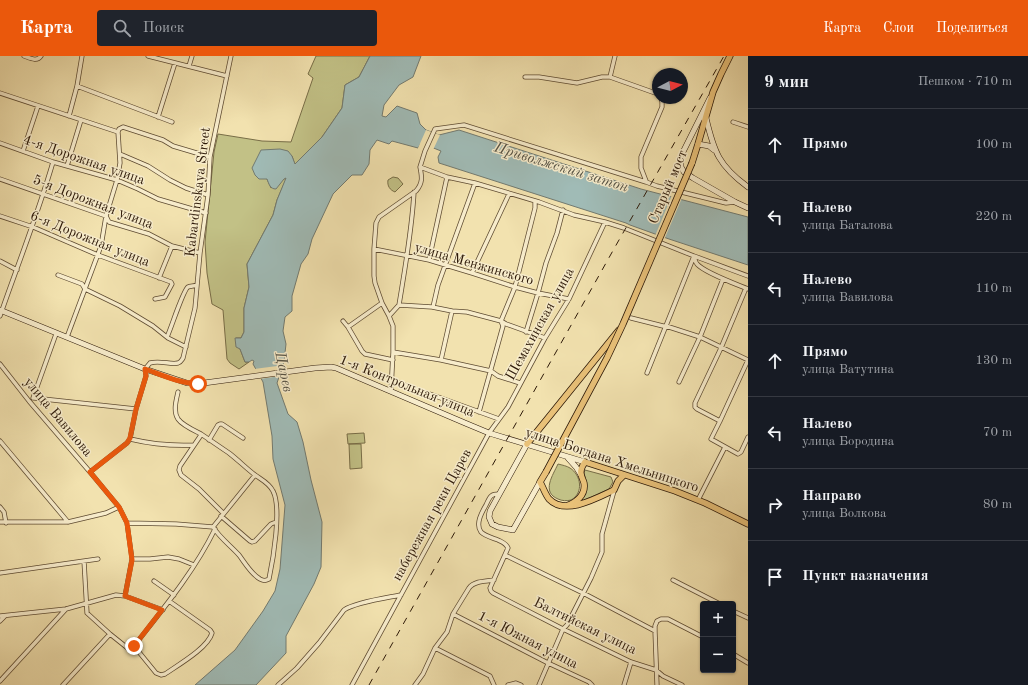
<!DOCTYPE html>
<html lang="ru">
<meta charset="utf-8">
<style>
body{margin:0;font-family:"Old Standard TT",serif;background:#20242c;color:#f1f3f6}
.controls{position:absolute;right:12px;bottom:12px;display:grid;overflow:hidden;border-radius:4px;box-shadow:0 1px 3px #0004}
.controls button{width:36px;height:36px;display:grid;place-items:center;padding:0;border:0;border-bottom:1px solid #363941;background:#171b24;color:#f1f3f6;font:20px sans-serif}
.compass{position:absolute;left:652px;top:12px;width:36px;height:36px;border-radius:50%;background:#171b24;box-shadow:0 1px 3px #0004;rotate:83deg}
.stop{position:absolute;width:12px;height:12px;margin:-9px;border:3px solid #ea580c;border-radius:50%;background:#fff}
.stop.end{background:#ea580c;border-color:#fff;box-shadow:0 1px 4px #0008}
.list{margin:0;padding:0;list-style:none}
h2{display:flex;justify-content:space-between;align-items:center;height:52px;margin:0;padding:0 16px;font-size:17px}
h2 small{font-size:13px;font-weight:400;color:#9ea1a6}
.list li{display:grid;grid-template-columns:26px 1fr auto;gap:12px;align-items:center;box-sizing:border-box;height:72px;padding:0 16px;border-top:1px solid #363941}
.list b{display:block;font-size:15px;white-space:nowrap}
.list p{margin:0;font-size:13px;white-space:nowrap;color:#9ea1a6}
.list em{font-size:13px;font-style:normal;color:#9ea1a6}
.icon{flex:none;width:22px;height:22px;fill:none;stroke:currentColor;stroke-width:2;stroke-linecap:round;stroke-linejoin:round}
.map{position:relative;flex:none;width:748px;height:629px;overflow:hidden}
header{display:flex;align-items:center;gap:24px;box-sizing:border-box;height:56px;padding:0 20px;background:#ea580c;color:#fff}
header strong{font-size:19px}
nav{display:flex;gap:22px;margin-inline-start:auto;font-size:14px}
.search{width:280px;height:36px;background:#20242c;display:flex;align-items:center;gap:10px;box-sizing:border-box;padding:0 14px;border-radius:4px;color:#9ea1a6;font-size:15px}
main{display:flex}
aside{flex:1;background:#171b24}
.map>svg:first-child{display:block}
.green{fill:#c2c186;stroke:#786d47}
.water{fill:#a0bbb6;stroke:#727a70}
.pier{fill:#f2e2af}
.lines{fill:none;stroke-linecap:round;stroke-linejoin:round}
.street-casing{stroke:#5e4b32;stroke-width:5}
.secondary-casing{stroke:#2d1908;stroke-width:6}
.primary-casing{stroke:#2d1908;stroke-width:7}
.street{stroke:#f7eccb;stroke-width:3.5}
.secondary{stroke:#f7eccb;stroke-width:5}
.primary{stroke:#e9c178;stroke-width:5.5}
.rail{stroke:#2d1908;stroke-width:1;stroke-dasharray:7 7;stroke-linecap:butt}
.primary-bridge-casing{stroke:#2d1908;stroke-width:7;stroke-linecap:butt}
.primary-bridge{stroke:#e9c178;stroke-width:5.5}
.route{stroke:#ea580c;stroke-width:5}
.labels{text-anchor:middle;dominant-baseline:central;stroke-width:3;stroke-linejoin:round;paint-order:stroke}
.street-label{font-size:14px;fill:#2d1908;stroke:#f7eccb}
.water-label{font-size:15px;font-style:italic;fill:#555245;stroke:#f7eccb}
</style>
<header>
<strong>Карта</strong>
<div class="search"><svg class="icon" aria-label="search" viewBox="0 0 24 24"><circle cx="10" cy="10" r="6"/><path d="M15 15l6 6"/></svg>Поиск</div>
<nav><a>Карта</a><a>Слои</a><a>Поделиться</a></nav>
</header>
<main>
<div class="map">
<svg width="748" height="629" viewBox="0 0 748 629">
<rect width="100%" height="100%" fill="#f2e2af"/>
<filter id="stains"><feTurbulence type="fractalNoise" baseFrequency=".005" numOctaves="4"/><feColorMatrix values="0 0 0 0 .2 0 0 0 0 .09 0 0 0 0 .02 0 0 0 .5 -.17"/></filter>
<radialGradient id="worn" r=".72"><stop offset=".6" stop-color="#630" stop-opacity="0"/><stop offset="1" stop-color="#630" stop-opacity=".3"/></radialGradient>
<path class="green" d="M316 0H370L359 21 345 29 342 52 322 81 295 109 292 100 267 123 271 132 287 121 277 144 273 159 247 208 249 231 244 252V276L241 282H236L245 306H249L239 313 230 307 227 303 223 254 212 248 207 217 205 186 214 96 218 78 262 85 291 86 313 22 308 18Z
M393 121 398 122 403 128 395 136C390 134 387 130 388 124Z
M364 377 365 387 348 388 347 378Z
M349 388H361L362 412 350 413Z
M558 408C562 409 567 410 570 412 581 419 584 437 571 444 567 445 562 445 558 443 541 436 553 419 558 408Z
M585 414 611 421 613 426 609 433 580 446V445C587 431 588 431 584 417Z"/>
<path class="water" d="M370 0H421L413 21 399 29 384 49 382 60 386 61 397 50 417 57 420 68 426 74 439 79 459 74 641 133 748 161V209L669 183 630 169 626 167 439 107 438 101 441 95 421 87 418 92 392 85 389 88 377 84 370 94 369 108 362 119H352L333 138 312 183 308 198 301 208 292 240V255L285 261 283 275 286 288 284 306 277 327 288 358 297 366 303 386 311 424 322 466 321 511 314 528 286 580V597L256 629H195L235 594 263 555 275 535 280 513 285 449 273 403 272 380 263 326 253 308 254 305 252 304 249 306H245L240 293 236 291 235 282H241L244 276V252L249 231 247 208 273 159 277 144 286 122 284 123 276 133C270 133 269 128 267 123H259L255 119 252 112 261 94 280 93 288 95 292 100 295 108 322 81 342 52 345 29 359 21Z"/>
<path class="pier" d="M426 74 440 79 433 94 422 89 420 93 418 92Z
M672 139 682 142 664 184 655 180Z
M285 309 281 320 259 323 254 313Z"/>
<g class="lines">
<g class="street-casing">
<path id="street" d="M24 0C30 2 37 6 41 0
M148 0 227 20
M189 10 192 0
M525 21H539L577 27 602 21H610L658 38
M610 21 615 0
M77 30 172 66
M0 37 118 76 119 73 123 71 163 84 173 90 210 101
M69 60 77 30 82 0
M158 61 175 7
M733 66 748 71
M0 87 53 106 117 124 138 133 158 143 206 157
M23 95 38 50
M120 98 148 110 170 124 186 132 208 139
M67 110 81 64
M420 111 447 121 475 127 539 146 574 159 605 166 624 172 694 200C695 203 695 206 697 208 705 217 736 228 748 233
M420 111 425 95 435 73 464 69 646 126 657 130 726 147 735 146
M0 123 106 160 109 166 149 178 172 190 200 197
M646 125 641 112V101L662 51V46L661 42
M0 160 33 171 98 199 171 226 172 228 165 241 155 243
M374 193 429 204 472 217 515 231 538 237 569 243
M429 204 447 121
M0 205 17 214
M472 217 509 138
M58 219 82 228 85 233 120 250 153 270 168 282 186 291
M159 222 172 190
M399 249C405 212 412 174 414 136
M433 251 438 229 475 127
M0 260C18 208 38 158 53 106
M389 260 399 249 432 251 452 255 467 256 501 265 506 268 545 282
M631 262 663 270H666L700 281 748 304
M343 265 348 271 362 295 365 298 393 304
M348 271 382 247
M526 276 538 237 546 207 557 177 563 154
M67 281 101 190 106 160 117 124 120 107 118 76
M167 281C171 273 183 234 188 231 190 230 195 230 197 229
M393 296 441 304 491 315 498 320 520 327
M441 304 452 255
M748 304 720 365 711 383 738 398 741 396 748 381
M0 308 29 345 90 416 119 451 127 467 132 503 125 540
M647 317 694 200 748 220
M391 324 499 363
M679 326 700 281 723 223
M391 335 393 296V270L389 260 382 247 375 227 374 220V193L376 167 379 161 416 135C423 127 422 121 420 111
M33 342 56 278
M34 342 136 353
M479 356 503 270 501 265 515 231 535 152V145
M720 365 697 353 695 351V347L721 292 746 232
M201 379 180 410 179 414 181 419 199 433 223 457
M130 383C151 388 172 390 194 389
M209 384 218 369 220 368H222L243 382
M0 385 68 466
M90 416 127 387 130 383 136 353 146 320 145 313 150 307C160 304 171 309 178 307 181 306 181 305 183 302L195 252 200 197 208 139 210 101 231 0
M499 438C490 438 490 441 486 449 482 456 475 468 481 476 485 480 493 482 498 484 502 486 506 487 508 492L490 532 491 535 493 537 563 573 631 606 656 614 663 620 682 629
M698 444 725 391
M0 451 4 456 6 467
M221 460 250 485 252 486 255 485 271 468 276 466
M0 466H68L106 457 119 451
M127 467 176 468 213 471C220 482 231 490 239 499 245 507 251 518 260 523 264 525 265 525 269 523 273 504 282 452 273 435 269 427 262 424 255 419 246 412 238 404 229 397 220 391 210 384 201 378 195 375 182 369 178 363 173 355 176 345 178 336
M213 471 255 419
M505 499 583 537 655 575
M132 503H150L168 501 179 503 194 509
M84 505 87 557 110 578 130 594 134 590C163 553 194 516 215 473
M0 517 98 503
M673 524 720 548
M154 525 174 539
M733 555 748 562
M453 558 548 607 589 626 592 629
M0 560 66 553 116 539 125 540 163 554
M0 565 5 560
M134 590 156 617 161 619 165 618C178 609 208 592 212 577L210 574 169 545
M435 592 490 620 494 629
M733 598 748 607
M0 625 66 553
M63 629 110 578
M278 629 297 612 319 587 344 554C356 546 386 542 401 539
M352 629 489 377 508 351 545 282 569 243 605 166
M415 629 423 618 435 592 447 576 453 558 469 532C474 525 486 525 494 524
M508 629 516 627 521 629
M539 629 563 573 567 569 591 522 602 496V478L614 435
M624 629 631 606
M657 629 655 575V570L657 565 661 563H668L703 581"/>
</g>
<g class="secondary-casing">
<path id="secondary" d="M710 42 681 100V111L684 116 693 122 735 146 748 152
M704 62H706C714 96 719 110 748 131
M698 88 709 90 714 94
M0 254 145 313 187 327H204L315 312 331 311 336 312 465 367 489 377 585 406
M527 388 490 455 489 461 492 468 498 471 513 474 540 426
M568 402 576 411 581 419"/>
</g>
<g class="primary-casing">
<path id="primary" d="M692 107 698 88 713 36 721 18 730 0
M527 388 619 274
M546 416 540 426C543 431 545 438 549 443 565 460 597 442 614 434L618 425 624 419
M566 450C576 447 586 439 584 427 583 423 580 419 581 415 581 412 583 409 585 406L675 435 705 447 748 468"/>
</g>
<use href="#street" class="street"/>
<use href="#secondary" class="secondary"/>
<use href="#primary" class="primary"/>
<path class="rail" d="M369 629 615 191 724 0"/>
<g class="primary-bridge-casing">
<path id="primary-bridge" d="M546 416 607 302 623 268 692 107"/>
</g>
<use href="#primary-bridge" class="primary-bridge"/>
</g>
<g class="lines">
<path class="route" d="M134 590 162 554 125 540 132 504 127 467 119 451 90 416 127 387 130 382 136 353 146 320 145 313C162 319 179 327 198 328"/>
</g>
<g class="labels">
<g class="street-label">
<text transform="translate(84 104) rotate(19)">4-я Дорожная улица</text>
<text transform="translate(668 131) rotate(-67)">Старый мост</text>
<text transform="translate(198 136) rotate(-83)">Kabardinskaya Street</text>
<text transform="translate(93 146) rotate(21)">5-я Дорожная улица</text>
<text transform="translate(90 183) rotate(22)">6-я Дорожная улица</text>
<text transform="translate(474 208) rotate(16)">улица Менжинского</text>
<text transform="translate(540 268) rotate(-61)">Шемахинская улица</text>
<text transform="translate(407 330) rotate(22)">1-я Контрольная улица</text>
<text transform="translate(58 361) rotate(50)">улица Вавилова</text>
<text transform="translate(612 404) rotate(18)">улица Богдана Хмельницкого</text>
<text transform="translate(432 459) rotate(-61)">набережная реки Царев</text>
<text transform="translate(585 570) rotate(26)">Балтийская улица</text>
<text transform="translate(528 584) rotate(27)">1-я Южная улица</text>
</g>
<g class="water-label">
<text transform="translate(561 112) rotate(17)">Приволжский затон</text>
<text transform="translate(283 316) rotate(78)">Царев</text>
</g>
</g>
<rect width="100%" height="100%" filter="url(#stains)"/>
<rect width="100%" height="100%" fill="url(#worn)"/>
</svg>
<div class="controls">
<button>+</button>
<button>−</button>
</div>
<svg class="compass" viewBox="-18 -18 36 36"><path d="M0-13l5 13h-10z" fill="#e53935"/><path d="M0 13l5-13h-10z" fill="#9ea1a6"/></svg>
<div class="stop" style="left:198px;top:328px"></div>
<div class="stop end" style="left:134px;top:590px"></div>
</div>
<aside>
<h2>9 мин<small>Пешком · 710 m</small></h2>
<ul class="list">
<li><svg class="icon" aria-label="ahead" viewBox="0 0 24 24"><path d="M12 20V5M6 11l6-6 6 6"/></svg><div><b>Прямо</b></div><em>100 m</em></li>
<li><svg class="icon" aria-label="left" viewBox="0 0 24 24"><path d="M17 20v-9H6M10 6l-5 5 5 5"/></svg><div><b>Налево</b><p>улица Баталова</p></div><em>220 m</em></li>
<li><svg class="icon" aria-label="left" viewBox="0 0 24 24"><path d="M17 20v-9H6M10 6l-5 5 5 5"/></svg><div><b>Налево</b><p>улица Вавилова</p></div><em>110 m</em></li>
<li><svg class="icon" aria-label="ahead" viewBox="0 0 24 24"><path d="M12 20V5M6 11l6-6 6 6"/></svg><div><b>Прямо</b><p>улица Ватутина</p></div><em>130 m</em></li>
<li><svg class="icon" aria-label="left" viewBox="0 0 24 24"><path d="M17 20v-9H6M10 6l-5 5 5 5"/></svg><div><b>Налево</b><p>улица Бородина</p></div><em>70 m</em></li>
<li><svg class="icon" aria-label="right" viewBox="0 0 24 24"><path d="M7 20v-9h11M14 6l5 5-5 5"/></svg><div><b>Направо</b><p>улица Волкова</p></div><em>80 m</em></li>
<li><svg class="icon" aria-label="arrive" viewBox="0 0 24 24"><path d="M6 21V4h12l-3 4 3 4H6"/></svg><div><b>Пункт назначения</b></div></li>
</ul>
</aside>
</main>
